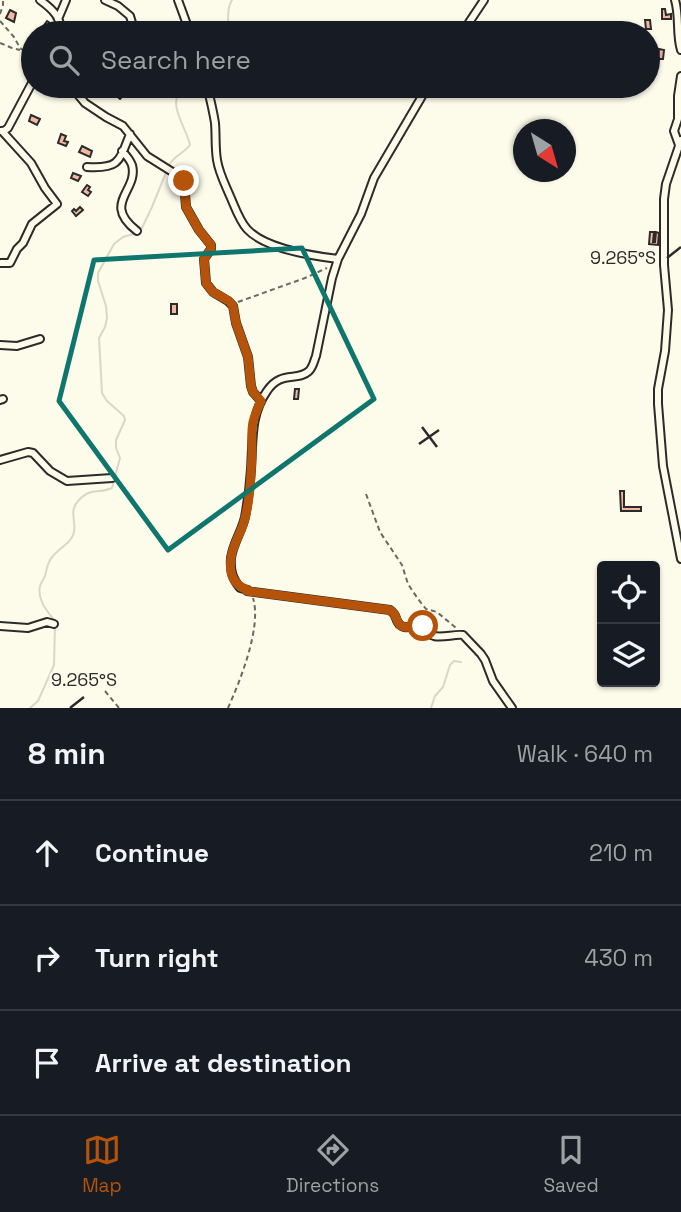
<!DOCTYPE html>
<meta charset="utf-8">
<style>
body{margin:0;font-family:"Space Grotesk",sans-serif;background:#242831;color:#f1f3f6}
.controls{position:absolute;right:21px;bottom:21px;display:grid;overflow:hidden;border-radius:7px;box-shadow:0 2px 5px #0004}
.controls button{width:63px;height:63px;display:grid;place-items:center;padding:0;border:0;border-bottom:2px solid #363941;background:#171b24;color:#f1f3f6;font:35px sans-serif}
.compass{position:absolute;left:513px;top:119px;width:63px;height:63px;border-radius:50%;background:#171b24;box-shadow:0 2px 5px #0004;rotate:143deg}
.stop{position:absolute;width:21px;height:21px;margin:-16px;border:5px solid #b45309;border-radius:50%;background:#fff}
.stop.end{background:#b45309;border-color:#fff;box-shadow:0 2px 7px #0008}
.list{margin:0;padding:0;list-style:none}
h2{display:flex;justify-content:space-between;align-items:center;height:91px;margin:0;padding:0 28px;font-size:30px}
h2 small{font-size:23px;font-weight:400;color:#9ea1a6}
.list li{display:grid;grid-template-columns:46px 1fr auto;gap:21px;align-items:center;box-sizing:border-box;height:105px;padding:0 28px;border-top:2px solid #363941}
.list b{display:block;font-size:26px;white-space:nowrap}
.list em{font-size:23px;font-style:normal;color:#9ea1a6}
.icon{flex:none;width:38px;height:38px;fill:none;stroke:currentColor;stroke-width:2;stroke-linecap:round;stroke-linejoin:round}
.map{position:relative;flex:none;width:681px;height:708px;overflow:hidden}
.search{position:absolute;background:#171b24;box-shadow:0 2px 5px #0004;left:21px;right:21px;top:21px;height:77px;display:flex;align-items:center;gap:18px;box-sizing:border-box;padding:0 24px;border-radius:38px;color:#9ea1a6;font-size:26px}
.sheet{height:406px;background:#171b24}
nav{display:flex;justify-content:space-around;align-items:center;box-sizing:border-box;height:98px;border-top:2px solid #363941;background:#171b24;font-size:19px;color:#9ea1a6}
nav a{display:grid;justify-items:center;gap:4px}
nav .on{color:#b45309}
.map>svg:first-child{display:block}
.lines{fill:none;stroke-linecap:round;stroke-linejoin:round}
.stream{stroke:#d8d7c9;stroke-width:2}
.building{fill:#f2b8a0;stroke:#2b2b2b;stroke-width:2}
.minor-casing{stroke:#2b2b2b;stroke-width:10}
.path{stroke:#6a6964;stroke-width:2;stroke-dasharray:5 3.5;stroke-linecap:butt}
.minor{stroke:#fdfbea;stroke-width:6}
.route{stroke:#b45309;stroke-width:9}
.marked{fill:none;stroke:#0f766e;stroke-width:5;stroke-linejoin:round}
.ticks{fill:none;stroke:#2b2b2b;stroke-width:2.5}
.ticks-label{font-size:18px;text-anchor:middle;fill:#2b2b2b;stroke:#fdfbea;stroke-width:5;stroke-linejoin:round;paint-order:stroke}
</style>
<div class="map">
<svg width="681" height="708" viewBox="0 0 681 708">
<rect width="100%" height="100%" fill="#fdfbea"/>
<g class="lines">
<path class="stream" d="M225 33C232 23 224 13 232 0
M169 165C174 156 184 153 190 145 187 127 159 95 192 86
M54 620C47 611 37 600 40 586 41 583 43 580 45 576 47 569 47 562 53 556 59 548 72 543 74 532 76 520 69 511 78 501 90 487 99 494 112 488L120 458 116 448V440L125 420 124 416 107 401 102 393 99 338 105 327 107 318 106 306 98 281V273L114 244 123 237 140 232 152 207 167 170
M30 708 38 701 54 665 55 626
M431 708 435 696 443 687 450 665 454 661 461 662"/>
</g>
<path class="building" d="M662 9H665L666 15 671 14V19H662Z
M10 10 16 13 14 22 6 18Z
M645 20H650L651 29H646Z
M47 21 53 25 51 28 48 25 43 33 40 31Z
M659 49 664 50 663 59H658Z
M118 88 125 94 120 99 113 93Z
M31 115 40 119 37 125 29 121Z
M61 134 66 136 64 141 68 142 66 146 58 143Z
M82 146 92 151 90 157 79 152Z
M73 173 81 176 78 181 71 178Z
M87 185 90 187 88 190 91 192 88 196 82 192Z
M80 207 83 210 76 216 72 211 74 209 76 211Z
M650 232H654L653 242H655L656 232 659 233 658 245 649 244Z
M171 304H177V314H171Z
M295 389H299L298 399H294Z
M620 491H624V507H641V511H621Z"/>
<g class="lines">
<g class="minor-casing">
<path id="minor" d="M40 0C51 8 64 19 59 33
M105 0 118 6 130 16 135 33
M178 0 189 30 188 33
M675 0C680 17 676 34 681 50
M58 19 66 0
M462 33 484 0
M71 86 85 103 106 117 123 126 147 156 182 178 184 181 186 207 199 230 211 245V249L204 259 206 283 213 292 228 301 233 306 236 323 248 357 251 386 253 392 261 401
M207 86C210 98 213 110 215 123 216 135 215 148 217 160 219 173 225 184 230 196 235 207 239 220 247 229 265 249 313 256 338 259
M428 86 374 178 361 214 338 259 332 278 316 356C314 361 313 367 309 371 297 382 281 370 267 391 250 415 253 441 251 469 250 485 248 501 245 517 242 531 233 543 231 558 230 570 232 578 240 588L248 590 247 591 390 610C398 616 394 618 399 624 406 631 414 624 421 626 428 628 426 634 434 636 443 638 454 634 463 635L481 654 485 660 493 681 512 708
M0 131H4L8 128 33 81
M681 140 666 184 664 199V265L668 310 665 351 658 389V404L663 466 681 559
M679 145 674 131 678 119V96L681 76
M122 151C126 155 130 160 132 165 139 191 101 203 137 231
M87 167C119 169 119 162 130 134
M0 263H10L17 249 23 243 32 224 57 204 45 188 31 163 2 131
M0 345 17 346 40 339
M0 400 3 399
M0 460 28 452 33 453 50 471 67 481 112 478
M0 626 28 628 47 622 54 624"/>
</g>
<path class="path" d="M0 14 3 5V0
M0 21 14 37 20 48 33 57
M0 43 12 48 20 50
M238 302 305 278 327 268
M366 494 380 532 402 565 408 584 418 599 426 609 437 612 456 628
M105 691 119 708
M228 708C240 681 262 627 253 598"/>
<use href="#minor" class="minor"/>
</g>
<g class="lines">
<path class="route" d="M184 181 186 207 199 230 211 245V249L204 259 206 283 213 292 229 301 233 306 236 323 248 357 251 386 253 392 261 401C258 408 255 414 253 422 251 432 252 443 252 454 251 475 250 505 243 525 237 541 228 554 231 572 233 582 239 587 248 590L247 591 390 610C399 616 394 619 400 625 406 630 416 625 423 626"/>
</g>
<path class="marked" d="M302 248 374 399 168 550 59 401 94 260Z"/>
<path class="ticks" d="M667 258 681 247M422 427 437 447M419 444 439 430M70 708 84 697"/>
<g class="ticks-label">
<text x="623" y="264">9.265°S</text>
<text x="84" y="686">9.265°S</text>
</g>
</svg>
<div class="controls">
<button><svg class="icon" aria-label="locate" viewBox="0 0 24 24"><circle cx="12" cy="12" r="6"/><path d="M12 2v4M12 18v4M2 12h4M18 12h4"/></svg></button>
<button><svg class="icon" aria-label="layers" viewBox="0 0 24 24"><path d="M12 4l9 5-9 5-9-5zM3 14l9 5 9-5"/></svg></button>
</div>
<svg class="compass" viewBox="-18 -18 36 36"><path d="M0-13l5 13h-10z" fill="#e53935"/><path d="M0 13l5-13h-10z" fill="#9ea1a6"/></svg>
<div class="stop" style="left:423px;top:626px"></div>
<div class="stop end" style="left:184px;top:181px"></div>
<div class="search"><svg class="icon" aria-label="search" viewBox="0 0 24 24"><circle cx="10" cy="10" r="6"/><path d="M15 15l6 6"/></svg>Search here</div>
</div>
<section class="sheet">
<h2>8 min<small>Walk · 640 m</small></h2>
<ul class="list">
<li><svg class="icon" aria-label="ahead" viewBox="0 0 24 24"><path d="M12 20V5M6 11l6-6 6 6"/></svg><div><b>Continue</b></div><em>210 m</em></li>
<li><svg class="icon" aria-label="right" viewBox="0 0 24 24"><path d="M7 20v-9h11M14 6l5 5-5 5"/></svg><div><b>Turn right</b></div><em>430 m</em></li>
<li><svg class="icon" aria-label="arrive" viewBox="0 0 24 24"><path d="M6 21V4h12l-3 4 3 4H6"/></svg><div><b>Arrive at destination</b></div></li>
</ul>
</section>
<nav>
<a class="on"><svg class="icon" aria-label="map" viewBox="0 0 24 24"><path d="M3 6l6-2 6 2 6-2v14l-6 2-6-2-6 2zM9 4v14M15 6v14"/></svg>Map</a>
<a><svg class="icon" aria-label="directions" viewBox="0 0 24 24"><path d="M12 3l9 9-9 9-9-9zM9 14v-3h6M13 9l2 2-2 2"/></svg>Directions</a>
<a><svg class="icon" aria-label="saved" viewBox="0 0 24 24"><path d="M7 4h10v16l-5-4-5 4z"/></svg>Saved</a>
</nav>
